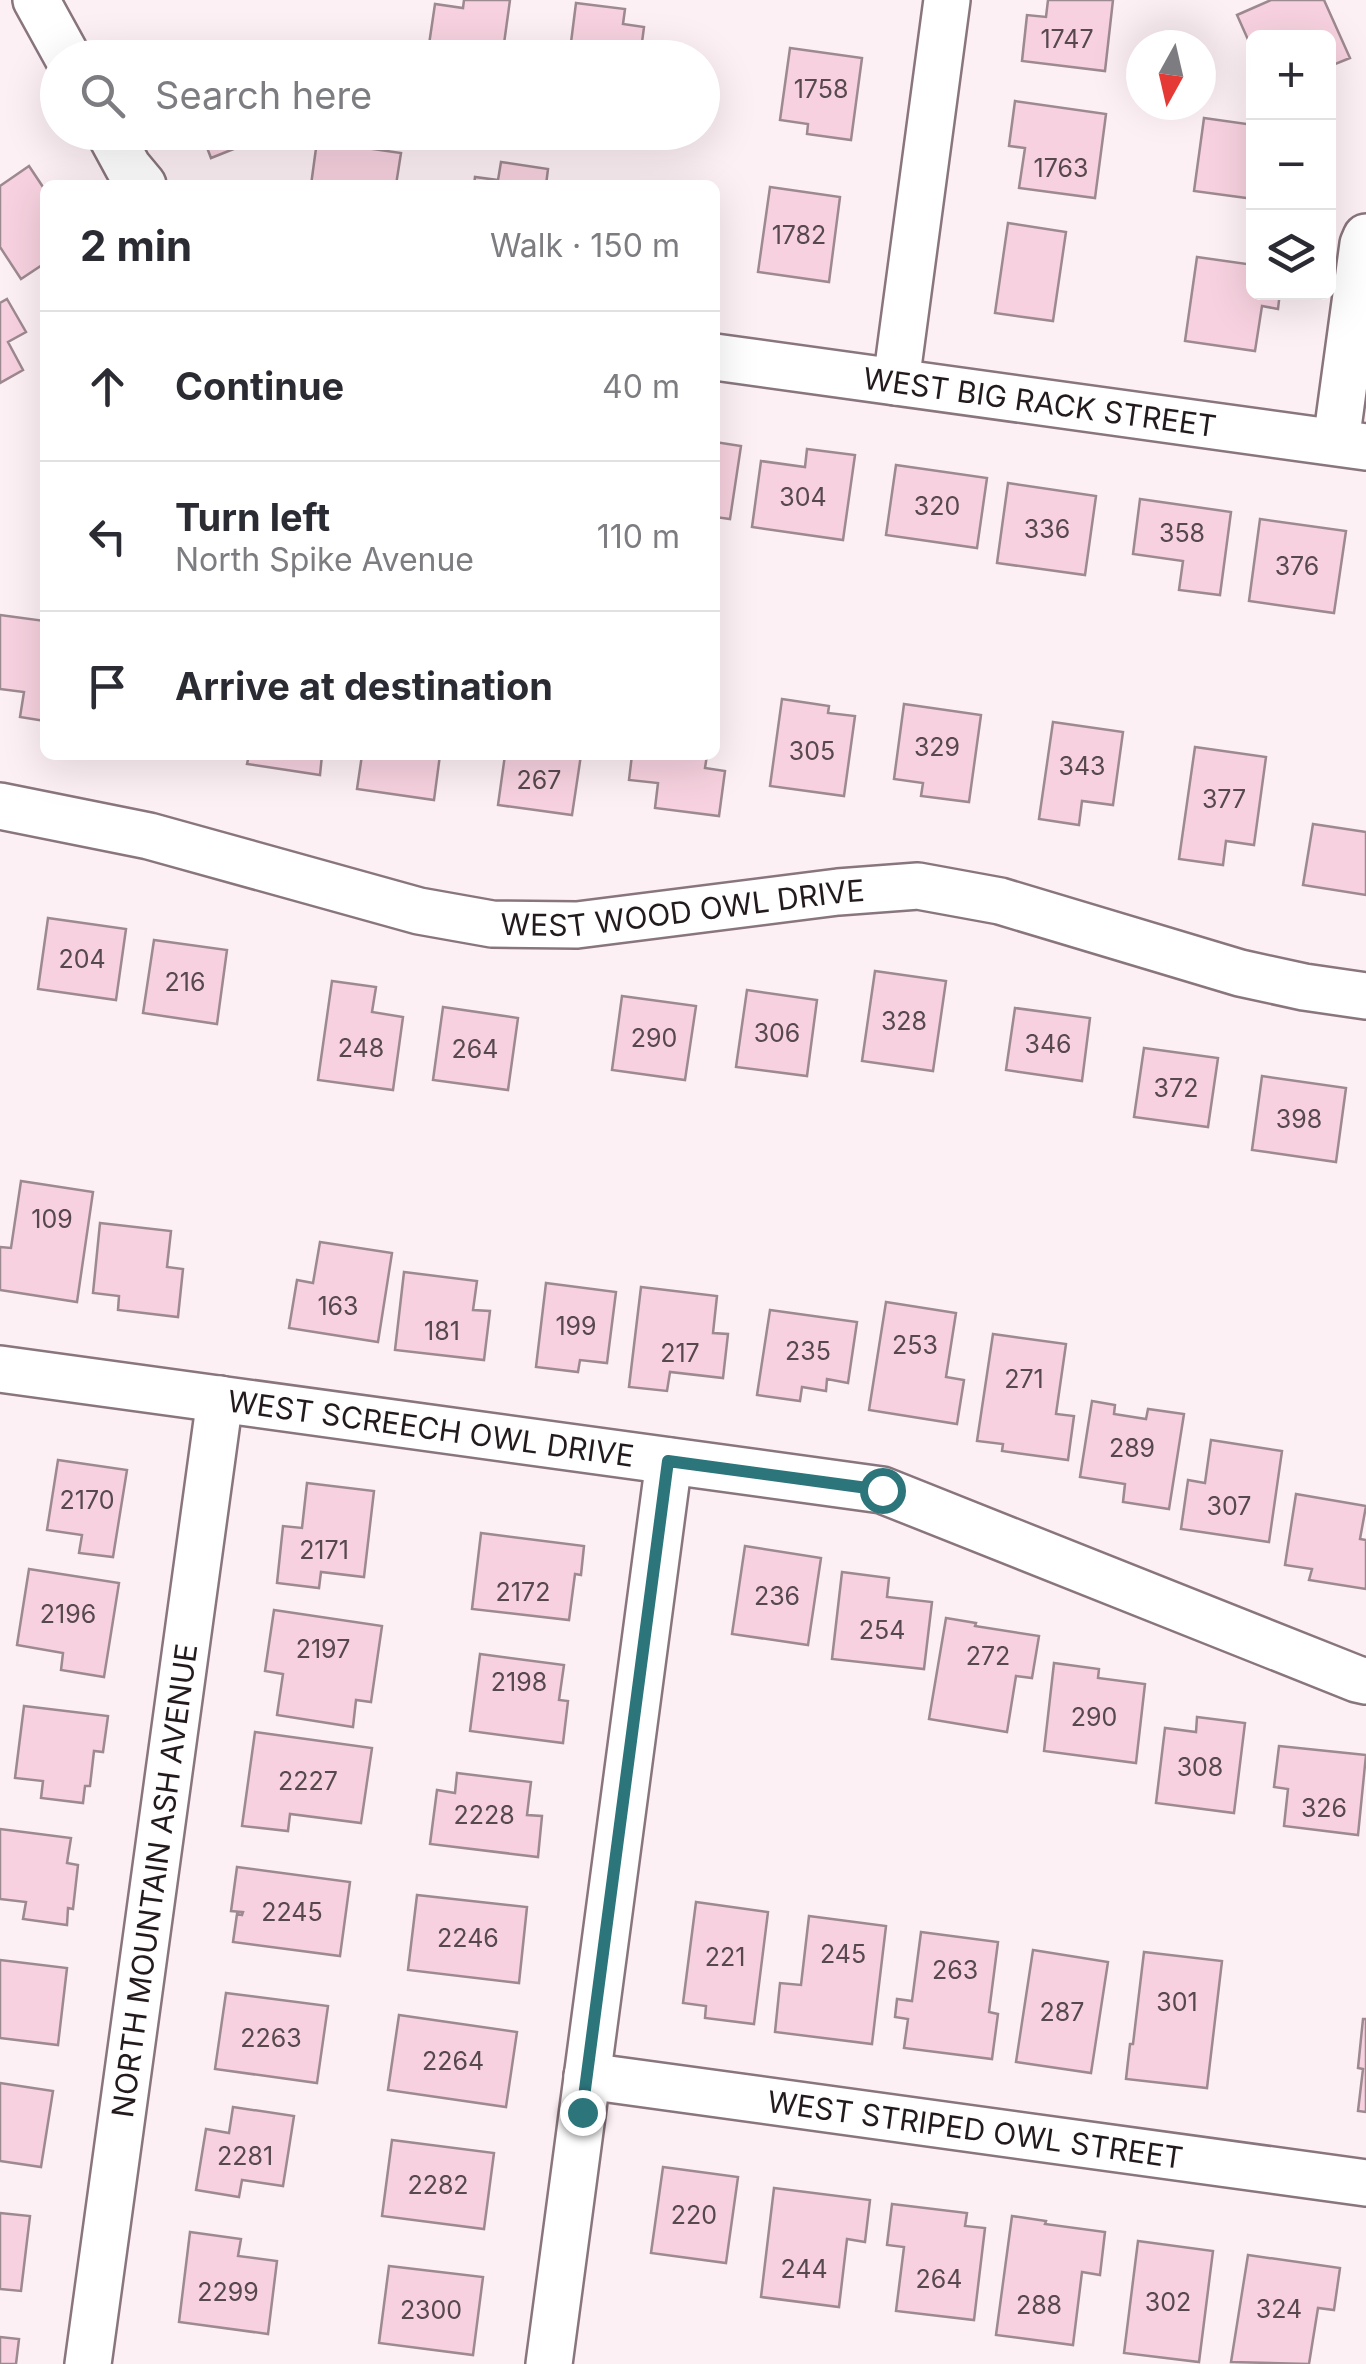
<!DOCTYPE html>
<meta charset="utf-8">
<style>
body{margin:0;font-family:Inter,sans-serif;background:#f2f2f3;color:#2b2b33}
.controls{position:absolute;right:30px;top:30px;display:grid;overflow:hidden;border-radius:15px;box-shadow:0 10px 40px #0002}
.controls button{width:90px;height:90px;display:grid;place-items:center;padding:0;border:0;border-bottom:2px solid #e1e1e2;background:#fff;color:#2b2b33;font:50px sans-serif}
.compass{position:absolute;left:1126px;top:30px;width:90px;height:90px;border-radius:50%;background:#fff;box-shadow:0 10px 40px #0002;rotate:188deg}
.stop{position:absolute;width:30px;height:30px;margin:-22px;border:8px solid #2c757b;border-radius:50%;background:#fff}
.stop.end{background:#2c757b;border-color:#fff;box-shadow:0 2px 10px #0008}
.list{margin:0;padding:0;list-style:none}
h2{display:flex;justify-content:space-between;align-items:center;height:130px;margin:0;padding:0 40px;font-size:42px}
h2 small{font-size:32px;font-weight:400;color:#7c7c81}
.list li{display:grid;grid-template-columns:65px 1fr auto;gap:30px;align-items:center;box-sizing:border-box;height:150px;padding:0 40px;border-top:2px solid #e1e1e2}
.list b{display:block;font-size:38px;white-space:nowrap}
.list p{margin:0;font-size:32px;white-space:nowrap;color:#7c7c81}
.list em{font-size:32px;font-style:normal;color:#7c7c81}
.icon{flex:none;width:55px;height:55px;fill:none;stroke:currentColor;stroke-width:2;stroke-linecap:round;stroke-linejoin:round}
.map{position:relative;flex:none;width:1366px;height:2364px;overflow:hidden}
.search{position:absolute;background:#fff;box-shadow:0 10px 40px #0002;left:40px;top:40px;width:680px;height:110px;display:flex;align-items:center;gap:25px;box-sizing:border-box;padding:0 35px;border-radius:55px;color:#7c7c81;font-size:38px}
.panel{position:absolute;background:#fff;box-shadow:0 10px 40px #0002;left:40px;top:180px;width:680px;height:580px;border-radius:15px}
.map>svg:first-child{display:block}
.building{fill:#f7d1df;stroke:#9d8990;stroke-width:2.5}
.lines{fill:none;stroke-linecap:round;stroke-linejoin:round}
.minor-casing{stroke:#89757d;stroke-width:50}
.minor{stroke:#fff;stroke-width:45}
.route{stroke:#2c757b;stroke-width:12}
.labels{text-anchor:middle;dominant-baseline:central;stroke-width:9;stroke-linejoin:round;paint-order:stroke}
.number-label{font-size:25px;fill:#57484e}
.street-label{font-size:30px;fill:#221a1d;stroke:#fff}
</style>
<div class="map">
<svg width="1366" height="2364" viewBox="0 0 1366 2364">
<rect width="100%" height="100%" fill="#fdf0f5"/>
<path class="building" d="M464 0H510L502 58H427L435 4 463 8Z
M1048 0H1113L1105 71 1022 61 1027 15 1046 17Z
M1271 0H1324L1350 58 1328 67V38H1254V53L1237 15Z
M576 3 625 9 623 24 644 27 640 58H569Z
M790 48 862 58 851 140 807 134 808 124 780 120Z
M1015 101 1106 114 1095 198 1019 188 1025 148 1009 146Z
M1204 118 1254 125V199L1194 191Z
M201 132H256L259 139 211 158Z
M317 141 401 153 396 185H311Z
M501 162 548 169 546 185H474L475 177 498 180Z
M29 166 45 190V263L21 279 0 247V186Z
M770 187 840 197 829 282 758 272Z
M1008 223 1066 232 1053 321 995 313Z
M1197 257 1254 265V292H1280L1278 309 1262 306 1255 351 1185 341Z
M7 299 26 332 8 342 23 370 0 383V303Z
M715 442 741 446 730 519 715 517Z
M807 449 855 455 843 540 752 527 761 461 805 467Z
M896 465 987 478 977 548 886 535Z
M1008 483 1096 496 1085 575 997 563Z
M1140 499 1231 512 1220 595 1179 590 1183 561 1133 554Z
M1260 519 1346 531 1334 613 1249 601Z
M0 615 45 621V721L20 717 24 692 0 689Z
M782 699 829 706 828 713 855 716 844 796 770 786Z
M904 704 981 715 969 802 921 796 923 783 894 779Z
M1053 722 1123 732 1113 805 1082 801 1079 825 1039 819Z
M1195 747 1266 757 1254 845 1226 841 1223 865 1179 859Z
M249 755H322L320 775 247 764Z
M362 755H440L434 800 357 789Z
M505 755H581L572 815 498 805Z
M632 755H707L705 768 725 771 719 816 655 808 658 783 629 780Z
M1313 824 1366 832V895L1303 885Z
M48 918 126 929 116 1000 38 989Z
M154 940 227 950 217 1024 143 1013Z
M875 971 946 981 933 1071 862 1061Z
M332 981 376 987 372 1012 403 1017 393 1090 318 1080Z
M747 990 817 1000 807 1076 736 1067Z
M622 996 696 1006 685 1080 612 1070Z
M443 1007 518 1018 508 1090 433 1080Z
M1015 1008 1090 1018 1082 1081 1006 1070Z
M1144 1048 1218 1058 1208 1127 1134 1117Z
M1262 1076 1346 1088 1336 1162 1252 1150Z
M21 1181 93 1192 77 1302 0 1290V1247L11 1248Z
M100 1223 171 1231 167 1267 183 1269 178 1317 118 1310 119 1296 93 1293Z
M320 1242 392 1253 378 1342 289 1328 297 1280 313 1283Z
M404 1272 477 1281 473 1310 490 1311 484 1360 395 1350Z
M546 1283 616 1292 607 1363 580 1360 578 1372 536 1367Z
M641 1287 717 1296 713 1333 728 1334 723 1378 670 1372 667 1391 629 1387Z
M886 1302 956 1313 946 1377 964 1380 957 1424 869 1410Z
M770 1310 857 1322 848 1383 827 1379 826 1391 802 1387 800 1401 757 1395Z
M993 1334 1066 1344 1056 1414 1074 1416 1068 1460 1002 1451 1003 1444 977 1441Z
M1092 1401 1115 1405 1114 1414 1146 1419 1148 1409 1184 1414 1169 1509 1123 1502 1125 1484 1080 1477Z
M1211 1440 1282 1451 1269 1542 1181 1529 1188 1480 1205 1483Z
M58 1460 127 1470 113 1557 79 1553 82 1535 47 1530Z
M307 1483 374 1491 364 1577 321 1572 319 1588 277 1583 283 1526 302 1528Z
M1296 1494 1366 1506 1360 1539 1366 1540V1589L1309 1580 1312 1569 1285 1565Z
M481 1533 584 1546 581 1575 575 1574 569 1620 472 1609Z
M745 1546 821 1558 808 1645 732 1634Z
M29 1569 119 1583 104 1677 61 1670 63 1653 17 1645Z
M842 1572 889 1578 887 1597 932 1602 924 1669 832 1659Z
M274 1610 382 1626 371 1702 356 1700 353 1727 277 1715 283 1674 265 1671Z
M946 1618 976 1623 975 1626 1039 1636 1032 1678 1016 1676 1007 1732 929 1719Z
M480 1654 564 1665 559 1700 568 1701 563 1743 470 1731Z
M1054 1663 1099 1669 1098 1678 1145 1684 1136 1763 1044 1751Z
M24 1706 108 1716 103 1752 94 1751 90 1786H85L83 1803 41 1798 43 1781 15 1778Z
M1197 1717 1245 1723 1234 1813 1156 1803 1165 1728 1196 1732Z
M255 1732 372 1748 361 1823 290 1814 288 1831 242 1826Z
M1279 1746 1366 1755 1358 1835 1284 1826 1288 1789 1274 1787Z
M457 1773 531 1782 527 1815 542 1816 538 1857 430 1844 437 1790 455 1793Z
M0 1829 71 1838 67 1863 78 1865 73 1909 68 1908 67 1925 23 1919 26 1902 0 1899Z
M237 1867 350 1882 340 1956 233 1942 237 1914 242 1915 243 1912 231 1911Z
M417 1895 527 1907 519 1983 408 1970Z
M696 1902 768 1912 754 2024 705 2018 706 2006 683 2003Z
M809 1916 886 1926 872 2044 775 2032 780 1983 801 1985Z
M921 1932 998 1942 989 2012 998 2014 992 2059 904 2048 908 2019 895 2017 897 1999 912 2001Z
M1033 1950 1108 1962 1091 2073 1016 2062Z
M1144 1952 1222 1961 1207 2088 1126 2079 1130 2044H1133Z
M0 1960 67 1968 58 2045 0 2038Z
M226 1993 328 2006 317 2083 215 2069Z
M399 2015 517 2032 506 2107 388 2090Z
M1363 2019H1366V2112L1358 2111 1363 2069 1358 2068Z
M0 2083 53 2091 41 2167 0 2161Z
M233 2107 294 2116 283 2186 242 2180 239 2197 196 2190 206 2129 229 2133Z
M392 2140 494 2153 484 2229 382 2216Z
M663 2167 738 2177 726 2263 651 2253Z
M774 2188 870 2200 865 2242 847 2239 839 2307 761 2297Z
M892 2204 967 2213 965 2226 985 2228 974 2320 896 2311 904 2247 887 2245Z
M0 2213 30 2216 21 2291 0 2289Z
M1012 2216 1046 2221 1045 2224 1105 2232 1100 2275 1082 2272 1073 2345 996 2335Z
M190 2232 241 2239 238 2256 277 2261 268 2334 179 2322Z
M1138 2241 1213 2251 1199 2362 1124 2353Z
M1248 2255 1340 2268 1334 2310 1318 2308 1309 2364 1231 2362Z
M389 2266 483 2277 473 2355 379 2343Z
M0 2337 19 2339 16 2364H0Z"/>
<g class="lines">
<g class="minor-casing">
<g id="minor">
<path d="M36 0 68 58"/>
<path d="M109 132 128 167 143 185"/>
<path id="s1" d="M715 357 1366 447"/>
<path d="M896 382 947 0"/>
<path d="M1336 442 1363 244 1366 237"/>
<path id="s2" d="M0 806 149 836 419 911 492 924 577 925 838 892 918 886 1000 901 1240 973 1304 987 1366 996"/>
<path id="s3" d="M0 1369 882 1490 1357 1679 1366 1681"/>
<path id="s4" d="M587 2076 1366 2183"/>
<path id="s5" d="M88 2364 220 1399"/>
<path d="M549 2364 669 1461"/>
</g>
</g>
<use href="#minor" class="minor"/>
</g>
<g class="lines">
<path class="route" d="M582 2112 668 1461 882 1490"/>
</g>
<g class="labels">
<g class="number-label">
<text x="1067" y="39">1747</text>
<text x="821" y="89">1758</text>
<text x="1061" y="168">1763</text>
<text x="799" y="235">1782</text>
<text x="803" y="497">304</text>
<text x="937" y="506">320</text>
<text x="1047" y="529">336</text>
<text x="1182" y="533">358</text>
<text x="1297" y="566">376</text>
<text x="937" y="747">329</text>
<text x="812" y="751">305</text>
<text x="1082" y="766">343</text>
<text x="539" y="780">267</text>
<text x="1224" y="799">377</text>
<text x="82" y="959">204</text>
<text x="185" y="982">216</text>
<text x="904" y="1021">328</text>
<text x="777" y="1033">306</text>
<text x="654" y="1038">290</text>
<text x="1048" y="1044">346</text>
<text x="361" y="1048">248</text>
<text x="475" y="1049">264</text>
<text x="1176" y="1088">372</text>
<text x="1299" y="1119">398</text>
<text x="52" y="1219">109</text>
<text x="338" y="1306">163</text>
<text x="576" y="1326">199</text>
<text x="442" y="1331">181</text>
<text x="915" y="1345">253</text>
<text x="808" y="1351">235</text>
<text x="680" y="1353">217</text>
<text x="1024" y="1379">271</text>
<text x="1132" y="1448">289</text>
<text x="87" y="1500">2170</text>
<text x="1229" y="1506">307</text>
<text x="324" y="1550">2171</text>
<text x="523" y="1592">2172</text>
<text x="777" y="1596">236</text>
<text x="68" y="1614">2196</text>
<text x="882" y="1630">254</text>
<text x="323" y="1649">2197</text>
<text x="988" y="1656">272</text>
<text x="519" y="1682">2198</text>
<text x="1094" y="1717">290</text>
<text x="1200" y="1767">308</text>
<text x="308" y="1781">2227</text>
<text x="1324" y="1808">326</text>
<text x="484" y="1815">2228</text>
<text x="292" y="1912">2245</text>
<text x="468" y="1938">2246</text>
<text x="843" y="1954">245</text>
<text x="725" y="1957">221</text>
<text x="955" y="1970">263</text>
<text x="1177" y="2002">301</text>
<text x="1062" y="2012">287</text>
<text x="271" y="2038">2263</text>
<text x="453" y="2061">2264</text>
<text x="245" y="2156">2281</text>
<text x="438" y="2185">2282</text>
<text x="694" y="2215">220</text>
<text x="804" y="2269">244</text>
<text x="939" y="2279">264</text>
<text x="228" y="2292">2299</text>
<text x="1168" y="2302">302</text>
<text x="1039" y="2305">288</text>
<text x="1279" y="2309">324</text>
<text x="431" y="2310">2300</text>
</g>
<g class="street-label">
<text stroke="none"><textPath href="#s1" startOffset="328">WEST BIG RACK STREET</textPath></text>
<text stroke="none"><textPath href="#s2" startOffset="698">WEST WOOD OWL DRIVE</textPath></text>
<text stroke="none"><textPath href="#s3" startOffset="435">WEST SCREECH OWL DRIVE</textPath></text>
<text stroke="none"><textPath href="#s5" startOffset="488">NORTH MOUNTAIN ASH AVENUE</textPath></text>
<text stroke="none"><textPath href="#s4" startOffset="392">WEST STRIPED OWL STREET</textPath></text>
</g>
</g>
</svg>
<div class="controls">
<button>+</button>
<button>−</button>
<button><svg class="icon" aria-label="layers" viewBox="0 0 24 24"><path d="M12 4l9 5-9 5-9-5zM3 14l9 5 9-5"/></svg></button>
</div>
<svg class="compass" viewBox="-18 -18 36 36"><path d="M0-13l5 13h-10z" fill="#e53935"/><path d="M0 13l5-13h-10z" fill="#7c7c81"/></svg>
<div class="stop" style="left:882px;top:1490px"></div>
<div class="stop end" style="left:582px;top:2112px"></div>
<div class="search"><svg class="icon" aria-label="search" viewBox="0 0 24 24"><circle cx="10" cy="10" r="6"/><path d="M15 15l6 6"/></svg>Search here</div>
<section class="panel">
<h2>2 min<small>Walk · 150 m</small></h2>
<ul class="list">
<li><svg class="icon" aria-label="ahead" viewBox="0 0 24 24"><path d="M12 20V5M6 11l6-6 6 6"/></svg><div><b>Continue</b></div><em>40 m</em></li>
<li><svg class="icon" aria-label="left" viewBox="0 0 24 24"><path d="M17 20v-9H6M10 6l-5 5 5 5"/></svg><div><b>Turn left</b><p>North Spike Avenue</p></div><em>110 m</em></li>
<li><svg class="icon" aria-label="arrive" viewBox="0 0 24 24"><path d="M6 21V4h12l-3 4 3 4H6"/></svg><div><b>Arrive at destination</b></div></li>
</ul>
</section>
</div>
